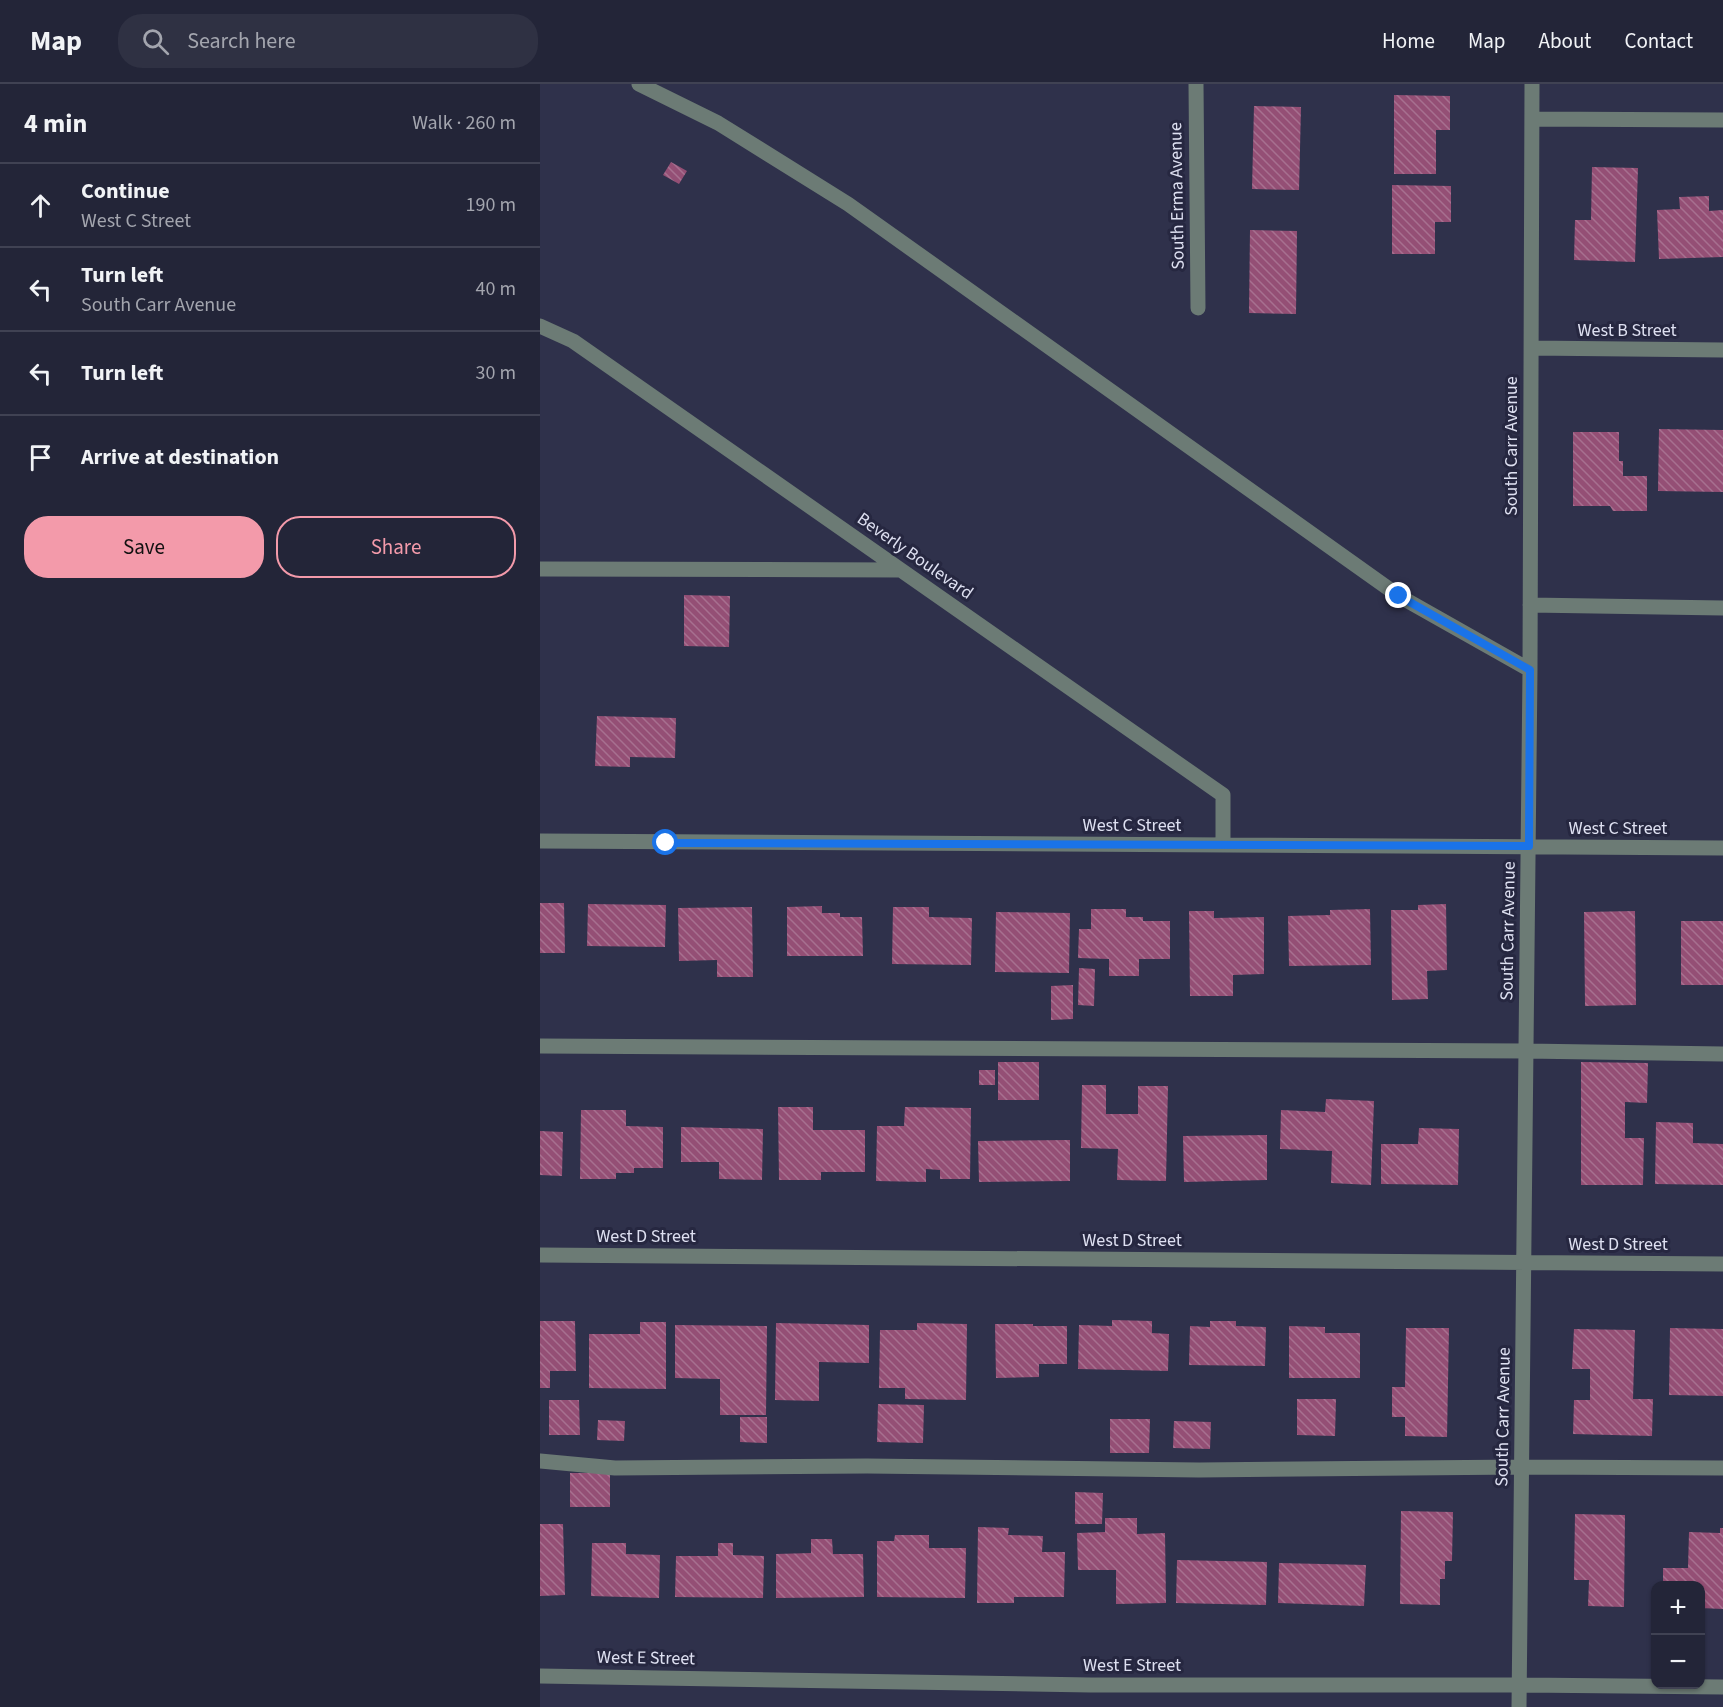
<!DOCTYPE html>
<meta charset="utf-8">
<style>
body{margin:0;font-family:"Source Sans 3",sans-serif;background:#2f3143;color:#f1f3f6}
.controls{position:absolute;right:18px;bottom:18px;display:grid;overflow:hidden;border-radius:12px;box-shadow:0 2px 4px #0004}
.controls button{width:54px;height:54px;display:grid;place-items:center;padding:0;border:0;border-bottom:2px solid #404253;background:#232538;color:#f1f3f6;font:30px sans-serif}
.stop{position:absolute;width:18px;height:18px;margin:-14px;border:4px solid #1a73e8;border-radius:50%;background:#fff}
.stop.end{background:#1a73e8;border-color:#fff;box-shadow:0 2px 6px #0008}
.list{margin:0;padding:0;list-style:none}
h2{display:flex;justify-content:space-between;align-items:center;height:78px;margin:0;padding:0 24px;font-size:26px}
h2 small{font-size:20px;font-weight:400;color:#a3a5ae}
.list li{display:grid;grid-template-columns:39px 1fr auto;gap:18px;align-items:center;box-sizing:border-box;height:84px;padding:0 24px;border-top:2px solid #404253}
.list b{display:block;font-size:22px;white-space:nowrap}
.list p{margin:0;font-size:20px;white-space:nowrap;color:#a3a5ae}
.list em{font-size:20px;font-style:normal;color:#a3a5ae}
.actions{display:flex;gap:12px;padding:18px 24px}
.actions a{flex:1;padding:14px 0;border:2px solid #f39aaa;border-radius:24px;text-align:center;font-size:21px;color:#f39aaa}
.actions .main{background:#f39aaa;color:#111}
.icon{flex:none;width:33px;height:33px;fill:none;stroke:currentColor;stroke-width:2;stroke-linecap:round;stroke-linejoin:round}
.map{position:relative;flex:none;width:1183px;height:1623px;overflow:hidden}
header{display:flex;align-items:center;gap:36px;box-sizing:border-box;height:84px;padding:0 30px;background:#232538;border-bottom:2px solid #404253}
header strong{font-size:28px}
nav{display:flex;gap:33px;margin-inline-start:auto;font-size:21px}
.search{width:420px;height:54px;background:#2f3143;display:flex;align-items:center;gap:15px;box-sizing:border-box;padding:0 21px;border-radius:24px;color:#a3a5ae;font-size:22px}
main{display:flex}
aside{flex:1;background:#232538}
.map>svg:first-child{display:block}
.building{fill:url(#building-back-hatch)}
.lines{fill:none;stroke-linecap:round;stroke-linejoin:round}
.minor{stroke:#6c7b75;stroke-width:15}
.route{stroke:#1a73e8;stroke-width:8}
.labels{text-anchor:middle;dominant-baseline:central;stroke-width:6;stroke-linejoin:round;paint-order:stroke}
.street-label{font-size:18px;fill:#dee0f1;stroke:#262740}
</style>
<header>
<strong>Map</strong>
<div class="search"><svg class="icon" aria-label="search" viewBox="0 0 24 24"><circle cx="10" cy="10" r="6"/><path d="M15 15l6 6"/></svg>Search here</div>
<nav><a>Home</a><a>Map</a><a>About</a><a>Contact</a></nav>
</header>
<main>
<aside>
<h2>4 min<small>Walk · 260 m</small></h2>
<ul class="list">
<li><svg class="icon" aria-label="ahead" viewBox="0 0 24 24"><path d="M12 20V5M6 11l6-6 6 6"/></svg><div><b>Continue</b><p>West C Street</p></div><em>190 m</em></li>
<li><svg class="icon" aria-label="left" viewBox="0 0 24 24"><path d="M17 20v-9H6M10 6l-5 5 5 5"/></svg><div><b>Turn left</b><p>South Carr Avenue</p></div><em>40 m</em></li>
<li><svg class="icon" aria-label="left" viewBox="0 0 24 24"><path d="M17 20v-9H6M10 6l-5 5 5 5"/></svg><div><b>Turn left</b></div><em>30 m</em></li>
<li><svg class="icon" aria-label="arrive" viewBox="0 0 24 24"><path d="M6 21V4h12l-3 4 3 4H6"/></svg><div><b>Arrive at destination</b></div></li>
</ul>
<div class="actions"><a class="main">Save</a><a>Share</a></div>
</aside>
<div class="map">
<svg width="1183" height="1623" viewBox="0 0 1183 1623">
<defs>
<pattern id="building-back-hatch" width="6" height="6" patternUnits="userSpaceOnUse" patternTransform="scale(1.5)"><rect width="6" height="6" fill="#944f75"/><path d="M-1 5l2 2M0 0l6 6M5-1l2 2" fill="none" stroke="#a77090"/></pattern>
</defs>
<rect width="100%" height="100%" fill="#2f314b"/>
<path class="building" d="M854 11 910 12V46H896V90H854Z
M714 22 761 23 759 106 712 105Z
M131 78 147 87 139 100 123 91Z
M1052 83 1098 84 1095 178 1034 176 1035 136H1051Z
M852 101 911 102V138H895V170H852Z
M1169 112V127L1183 126V173L1119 175 1117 126 1140 125 1139 113Z
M710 146 757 147 756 230 709 229Z
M1119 345 1183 346V408L1118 407Z
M1033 348H1079V377H1083V392H1107V427H1073L1070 422H1033Z
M144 511 190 512 189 563 144 562Z
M57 632 136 634 135 674 90 673V683L55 682Z
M0 819H24L25 869H0Z
M48 820 126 821 125 863 47 862Z
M906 820 907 886 887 887 888 915 852 916 851 826H878V821Z
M282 822V829H300V833H322L323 872H247V823Z
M212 823 213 893H177V876L139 877 138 824Z
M353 823H389V833L432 834 431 881 352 880Z
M551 825H586V833H603V837H630V875H599V892H569V875L538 874 539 845H551Z
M830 825 831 881 749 882 748 832 790 831V826Z
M649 827H674V834L724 833V890L693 891V912H650Z
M1095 827 1096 921 1045 922 1044 828Z
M456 828 530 829 529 889 455 888Z
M1141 837H1183V901H1141Z
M539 884 555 885 554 922 538 921Z
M533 901V935L511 936V902Z
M458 978H499V1016H458Z
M1041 978 1108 979 1107 1019 1085 1018V1054H1104L1103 1101H1041Z
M439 986H455V1001H439Z
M542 1001H566V1030H598V1002H628L626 1097 577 1096 578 1065 541 1064Z
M786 1015 834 1017 831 1101 791 1099 792 1067 740 1065 741 1026 785 1028Z
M238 1023H273V1046H325V1088H281V1096H239Z
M365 1023 431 1024 430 1095H400V1086L386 1085V1098L336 1097 337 1042H364Z
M41 1026H86V1042L123 1043V1084H94V1089H76V1095H40Z
M1116 1038 1153 1039V1059L1183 1060V1101L1115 1100Z
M141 1043 223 1045 222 1096 179 1095V1078H141Z
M879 1044 919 1045 918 1101 841 1100V1060H878Z
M0 1047 23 1048 22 1092 0 1091Z
M727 1051V1096L644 1098 643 1052Z
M530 1056V1097L439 1098 438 1057Z
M572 1236 612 1237V1249L629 1250 628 1287 538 1285 539 1241 572 1242Z
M0 1237H35L36 1287H10V1304H0Z
M670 1237H696V1242L726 1243 725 1282 649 1281 650 1242 670 1243Z
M100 1238H126V1305L49 1304V1250H100Z
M236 1239 329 1241V1279L279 1278V1317L235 1316Z
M377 1239 427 1240 426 1316 365 1315V1304H339L340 1246H377Z
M455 1240H493V1242H527V1280H499V1293L456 1294Z
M135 1241 227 1242 226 1331H180V1295L135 1294Z
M749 1242 785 1243V1249H820V1294H749Z
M866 1244H909L907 1353 865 1352V1333H852V1303H865Z
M1130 1244 1183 1245V1312L1129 1311Z
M1034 1245 1095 1246 1093 1315H1113L1112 1352 1033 1350 1034 1316H1050V1285H1032Z
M757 1315H796L795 1352 757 1351Z
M9 1316H39L40 1351H9Z
M338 1320 384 1321 383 1359 337 1358Z
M200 1333H227V1359L200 1358Z
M570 1335H610L609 1369H570Z
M58 1336 85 1337 84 1357 57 1356Z
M634 1337 671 1338 670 1365 633 1364Z
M30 1389H70V1423H30Z
M535 1408 563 1409 562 1440H535Z
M861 1427 913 1428 912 1477H905V1495H900V1521L860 1520Z
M1035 1430 1085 1431 1084 1523 1048 1522 1049 1496H1034Z
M565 1434H597V1450L625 1449 626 1519 576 1520V1486H538L537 1449 565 1448Z
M0 1440H23L25 1511 0 1512Z
M438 1443 469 1444 468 1451 503 1452 502 1468H525L524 1513H474V1519H437Z
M1180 1444H1183V1525L1160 1524V1502H1123V1484H1148L1149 1448 1180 1449Z
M355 1451H389V1464H426L425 1514 337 1513V1457H354Z
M271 1455H292L293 1470H323L324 1513 236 1514V1470L271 1469Z
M52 1459H86V1470L120 1471 119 1514 51 1512Z
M178 1459H193V1471L224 1472 223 1514 135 1513 136 1472H178Z
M637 1476 727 1478 726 1521 636 1519Z
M739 1479 826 1481 824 1522 738 1519Z"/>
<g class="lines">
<path class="minor" d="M99 0 178 39 308 120 859 512 990 586
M656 0 658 224
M992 35 1183 36
M0 242 33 257 683 711V761
M991 264 1183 266
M0 485 361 486
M990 521 1183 524
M0 757 1183 764
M0 962 986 967 1183 970
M0 1171 1183 1180
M0 1377 75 1384 327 1382 659 1386 982 1383 1183 1384
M0 1592 551 1601H979L1183 1603
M979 1623 990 586 992 0"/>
</g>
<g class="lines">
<path class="route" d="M126 759 989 762 990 586 859 512"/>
</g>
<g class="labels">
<g class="street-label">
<text transform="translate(637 112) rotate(-91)">South Erma Avenue</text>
<text x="1087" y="246">West B Street</text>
<text transform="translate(971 362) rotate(-90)">South Carr Avenue</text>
<text transform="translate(375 472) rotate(35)">Beverly Boulevard</text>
<text x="592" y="741">West C Street</text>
<text x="1078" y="744">West C Street</text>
<text transform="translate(968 847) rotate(-89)">South Carr Avenue</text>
<text x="106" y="1152">West D Street</text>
<text x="592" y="1156">West D Street</text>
<text x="1078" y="1160">West D Street</text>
<text transform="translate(963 1333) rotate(-89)">South Carr Avenue</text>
<text transform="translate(106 1574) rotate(1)">West E Street</text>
<text x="592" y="1581">West E Street</text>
</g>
</g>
</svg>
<div class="controls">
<button>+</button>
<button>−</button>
</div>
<div class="stop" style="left:126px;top:759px"></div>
<div class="stop end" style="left:859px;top:512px"></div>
</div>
</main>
